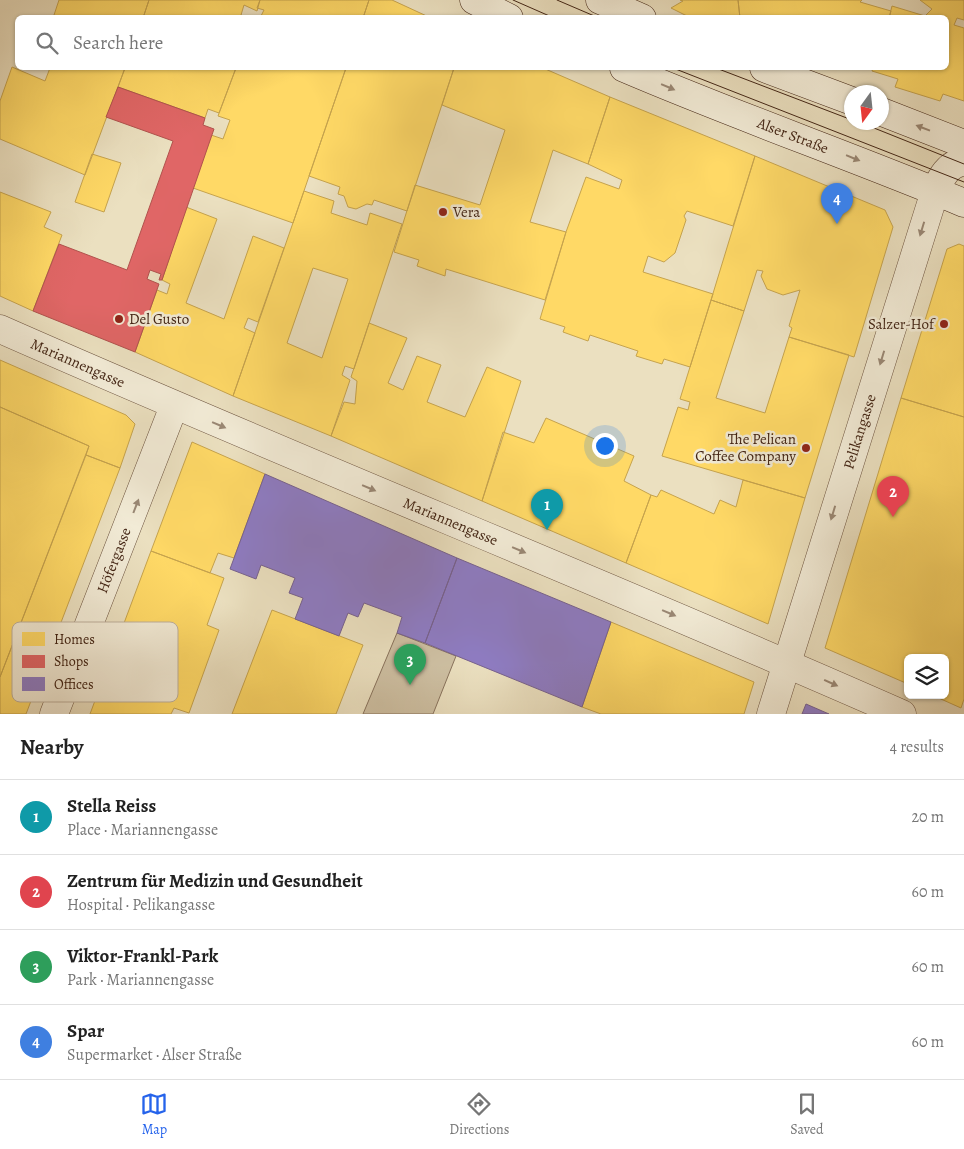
<!DOCTYPE html>
<meta charset="utf-8">
<style>
body{margin:0;font-family:Alegreya,serif;background:#f2f2f2;color:#222}
.controls{position:absolute;right:15px;bottom:15px;display:grid;overflow:hidden;border-radius:8px;box-shadow:0 1px 4px #0004}
.controls button{width:45px;height:45px;display:grid;place-items:center;padding:0;border:0;border-bottom:1px solid #e0e0e0;background:#fff;color:#222;font:25px sans-serif}
.compass{position:absolute;left:844px;top:85px;width:45px;height:45px;border-radius:50%;background:#fff;box-shadow:0 1px 4px #0004;rotate:195deg}
.you{position:absolute;left:604px;top:445px;width:18px;height:18px;margin:-12px;border:4px solid #fff;border-radius:50%;background:#1a73e8;box-shadow:0 0 0 8px #1a73e833}
.badge{display:grid;place-items:center;width:32px;height:32px;border-radius:50%;background:#2563eb;color:#fff;font-size:16px;font-weight:700}
.pin{position:absolute;translate:-50% -41px;filter:drop-shadow(0 1px 2px #0008)}
.pin::after{content:'';position:absolute;top:26px;width:18px;height:15px;background:inherit;clip-path:polygon(0 0,100% 0,50% 100%)}
.list{margin:0;padding:0;list-style:none}
h2{display:flex;justify-content:space-between;align-items:center;height:65px;margin:0;padding:0 20px;font-size:21px}
h2 small{font-size:16px;font-weight:400;color:#767676}
.list li{display:grid;grid-template-columns:32px 1fr auto;gap:15px;align-items:center;box-sizing:border-box;height:75px;padding:0 20px;border-top:1px solid #e0e0e0}
.list b{display:block;font-size:19px;white-space:nowrap}
.list p{margin:0;font-size:16px;white-space:nowrap;color:#767676}
.list em{font-size:16px;font-style:normal;color:#767676}
.icon{flex:none;width:28px;height:28px;fill:none;stroke:currentColor;stroke-width:2;stroke-linecap:round;stroke-linejoin:round}
.map{position:relative;flex:none;width:964px;height:714px;overflow:hidden}
.search{position:absolute;background:#fff;box-shadow:0 1px 4px #0004;left:15px;right:15px;top:15px;height:55px;display:flex;align-items:center;gap:12px;box-sizing:border-box;padding:0 18px;border-radius:8px;color:#767676;font-size:19px}
.sheet{height:365px;background:#fff}
nav{display:flex;justify-content:space-around;align-items:center;box-sizing:border-box;height:70px;border-top:1px solid #e0e0e0;background:#fff;font-size:14px;color:#767676}
nav a{display:grid;justify-items:center;gap:2px}
nav .on{color:#2563eb}
.map>svg:first-child{display:block}
.green{fill:#cec0a3;stroke:#88725c}
.homes{fill:#ffd966;stroke:#c6a34d;fill-rule:evenodd}
.shops{fill:#e06666;stroke:#b1524d}
.offices{fill:#8e7cc3;stroke:#77628e}
.lines{fill:none;stroke-linecap:round;stroke-linejoin:round}
.street-casing{stroke:#6c533f;stroke-width:29}
.secondary-casing{stroke:#422414;stroke-width:29}
.street{stroke:#f2ebd6;stroke-width:28}
.secondary{stroke:#f2ebd6;stroke-width:28}
.tram{stroke:#422414;stroke-width:1}
.oneway{fill:#9a8875}
.poi-dot{fill:#8f2418;stroke:#f2ebd6;stroke-width:2}
.labels{text-anchor:middle;dominant-baseline:central;stroke-width:5;stroke-linejoin:round;paint-order:stroke}
.street-label{font-size:15px;fill:#422414;stroke:#f2ebd6}
.poi-label{font-size:15px;fill:#422414;stroke:#f2ebd6;text-anchor:start}
.key{fill:#f2ebd6;stroke:#bdaf9c;stroke-width:1}
.key-label{font-size:14px;fill:#422414}
</style>
<div class="map">
<svg width="964" height="714" viewBox="0 0 964 714">
<rect width="100%" height="100%" fill="#ebe0c0"/>
<filter id="stains"><feTurbulence type="fractalNoise" baseFrequency=".004" numOctaves="4"/><feColorMatrix values="0 0 0 0 .2 0 0 0 0 .09 0 0 0 0 .02 0 0 0 .5 -.17"/></filter>
<radialGradient id="worn" r=".72"><stop offset=".6" stop-color="#630" stop-opacity="0"/><stop offset="1" stop-color="#630" stop-opacity=".3"/></radialGradient>
<path class="green" d="M397 633 456 656 433 714H363Z"/>
<path class="homes" d="M59 0H149L143 18H53Z
M149 0H260L257 11 244 5 241 15 248 18H143Z
M260 0H369L363 18H260L264 10 257 8Z
M369 0H392L431 18H363Z
M680 0H738L740 18H691L671 8 683 1Z
M738 0H862L860 2 891 11 889 18H740Z
M920 0H964V20L957 18 954 25 964 28V101L943 94 940 101 895 87 898 79 872 71 873 68H946V18H889L892 6 925 16 932 9Z
M12 67 45 81 50 68H125L85 175 0 139V101Z
M125 68H236L219 113 208 109 205 118 118 87Z
M236 68H346L293 223 193 188 211 135 223 139 230 120 218 116Z
M346 68H454L407 211 374 200 372 205 367 204 356 209 348 207 344 196 338 194 340 187 309 176Z
M454 68H543L610 97 588 164 553 150 530 222 566 232 545 300 446 269 445 276 417 266 419 260 394 252 415 185 480 205 505 130 442 105Z
M610 97 755 156 733 226 687 211 684 216 686 220 675 253 664 262 648 256 643 272 713 294 690 367 664 359 662 364 636 356 638 351 590 335 588 341 563 332 565 327 540 319 566 232 586 177 619 189 622 180 588 164Z
M92 154 121 163 104 212 75 202Z
M755 156 885 210 893 227 854 357 789 337 792 328 789 326 800 290 783 295 767 289 761 276 763 271 757 270 744 311 711 300Z
M304 191 334 201 331 213 367 225 370 213 402 224 354 369 345 366 342 375 350 380 331 436 233 396ZM313 268 348 279 322 358 287 343Z
M0 192 51 212 44 227 62 235 33 311 0 296Z
M186 207 217 219 186 303 224 319 253 236 284 248 258 322 248 318 244 328 255 333 233 396 135 352 157 290 167 294 170 284 162 280Z
M959 244 964 246V417L901 398 947 249Z
M711 300 744 311 716 398 765 413 789 337 849 355 805 498 662 456 678 407 688 410 690 402 680 399Z
M369 323 407 338 388 383 403 390 417 356 441 365 427 402 465 417 487 367 521 381 482 501 331 436 344 402 355 404 357 381 351 377Z
M0 360 126 415 135 424 120 468 86 455 89 446 0 407Z
M901 398 964 417V699L961 708 932 695H945V658H908V684L825 648Z
M0 407 89 446 0 677Z
M546 418 634 456 624 481 651 495 626 563 482 501 503 432 534 443Z
M192 442 265 474 234 558 218 553 210 573 151 551Z
M86 455 120 468 26 714H0V677Z
M743 480 805 498 768 624 626 563 651 495 657 497 661 490 714 514 720 500 736 507Z
M151 551 224 578 207 625 219 630 189 713 174 708 171 714H90Z
M272 610 363 645 336 714H232Z
M611 622 754 682 744 714H601L582 707Z"/>
<path class="shops" d="M118 87 205 118 203 125 214 129 162 280H159L161 274 150 270 147 279 159 284 135 352 33 311 59 244 127 270 173 141 106 117Z"/>
<path class="offices" d="M265 474 457 558 425 643 397 633 402 617 364 603 358 617 348 613 339 636 295 619 303 598 289 593 295 578 261 565 256 579 230 569Z
M457 558 611 622 582 707 425 643Z
M806 704 829 714H802Z"/>
<g class="lines">
<g class="street-casing">
<g id="street">
<path id="s1" d="M0 329C299 461 603 582 902 714"/>
<path id="s2" d="M54 714 174 406"/>
<path id="s3" d="M771 714 935 191C941 178 948 163 964 162"/>
</g>
</g>
<g class="secondary-casing">
<g id="secondary">
<path d="M474 0 509 18"/>
<path d="M600 0 642 18"/>
<path id="s4" d="M624 68C736 116 851 156 964 203"/>
<path d="M764 68 852 101"/>
<path d="M882 112 964 144"/>
</g>
</g>
<use href="#street" class="street"/>
<use href="#secondary" class="secondary"/>
<path class="tram" d="M513 0 554 18
M557 0 599 18
M673 68 964 182
M716 68 852 120
M859 122 964 164"/>
</g>
<defs><path id="oneway-solid" d="M-6-.8H1V-3.2L6.5 0L1 3.2V.8H-6Z" transform="scale(1.25)"/></defs>
<g class="oneway">
<use href="#oneway-solid" transform="translate(668 87) rotate(23)"/>
<use href="#oneway-solid" transform="translate(923 128) rotate(-159)"/>
<use href="#oneway-solid" transform="translate(853 158) rotate(22)"/>
<use href="#oneway-solid" transform="translate(922 229) rotate(107)"/>
<use href="#oneway-solid" transform="translate(882 358) rotate(107)"/>
<use href="#oneway-solid" transform="translate(219 425) rotate(23)"/>
<use href="#oneway-solid" transform="translate(369 488) rotate(23)"/>
<use href="#oneway-solid" transform="translate(136 506) rotate(-69)"/>
<use href="#oneway-solid" transform="translate(833 513) rotate(107)"/>
<use href="#oneway-solid" transform="translate(519 550) rotate(23)"/>
<use href="#oneway-solid" transform="translate(669 613) rotate(23)"/>
<use href="#oneway-solid" transform="translate(831 683) rotate(24)"/>
</g>
<g class="poi-dot">
<circle cx="443" cy="212" r="5"/>
<circle cx="119" cy="319" r="5"/>
<circle cx="944" cy="324" r="5"/>
<circle cx="806" cy="448" r="5"/>
</g>
<g class="labels">
<g class="street-label">
<text stroke="none"><textPath href="#s4" startOffset="182">Alser Straße</textPath></text>
<text stroke="none"><textPath href="#s1" startOffset="85">Mariannengasse</textPath></text>
<text stroke="none"><textPath href="#s3" startOffset="296">Pelikangasse</textPath></text>
<text stroke="none"><textPath href="#s1" startOffset="490">Mariannengasse</textPath></text>
<text stroke="none"><textPath href="#s2" startOffset="165">Höfergasse</textPath></text>
</g>
<g class="poi-label">
<text x="453" y="212">Vera</text>
<text x="129" y="319">Del Gusto</text>
<text x="934" y="324" text-anchor="end">Salzer-Hof</text>
<text x="796" y="439" text-anchor="end">The Pelican<tspan x="796" dy="17">Coffee Company</tspan></text>
</g>
</g>
<rect x="12" y="622" width="166" height="80" rx="8" class="key"/>
<rect x="22" y="632" width="23" height="14" fill="#ffd966"/>
<rect x="22" y="655" width="23" height="13" fill="#e06666"/>
<rect x="22" y="677" width="23" height="14" fill="#8e7cc3"/>
<g class="key-label">
<text x="54" y="644">Homes</text>
<text x="54" y="666">Shops</text>
<text x="54" y="689">Offices</text>
</g>
<rect width="100%" height="100%" filter="url(#stains)"/>
<rect width="100%" height="100%" fill="url(#worn)"/>
</svg>
<div class="controls">
<button><svg class="icon" aria-label="layers" viewBox="0 0 24 24"><path d="M12 4l9 5-9 5-9-5zM3 14l9 5 9-5"/></svg></button>
</div>
<svg class="compass" viewBox="-18 -18 36 36"><path d="M0-13l5 13h-10z" fill="#e53935"/><path d="M0 13l5-13h-10z" fill="#767676"/></svg>
<div class="you"></div>
<div class="pin badge" style="left:547px;top:530px;background:#0f9aa8">1</div>
<div class="pin badge" style="left:893px;top:517px;background:#e0444e">2</div>
<div class="pin badge" style="left:410px;top:685px;background:#2e9e5b">3</div>
<div class="pin badge" style="left:837px;top:224px;background:#3f7fe0">4</div>
<div class="search"><svg class="icon" aria-label="search" viewBox="0 0 24 24"><circle cx="10" cy="10" r="6"/><path d="M15 15l6 6"/></svg>Search here</div>
</div>
<section class="sheet">
<h2>Nearby<small>4 results</small></h2>
<ul class="list">
<li><span class="badge" style="background:#0f9aa8">1</span><div><b>Stella Reiss</b><p>Place · Mariannengasse</p></div><em>20 m</em></li>
<li><span class="badge" style="background:#e0444e">2</span><div><b>Zentrum für Medizin und Gesundheit</b><p>Hospital · Pelikangasse</p></div><em>60 m</em></li>
<li><span class="badge" style="background:#2e9e5b">3</span><div><b>Viktor-Frankl-Park</b><p>Park · Mariannengasse</p></div><em>60 m</em></li>
<li><span class="badge" style="background:#3f7fe0">4</span><div><b>Spar</b><p>Supermarket · Alser Straße</p></div><em>60 m</em></li>
</ul>
</section>
<nav>
<a class="on"><svg class="icon" aria-label="map" viewBox="0 0 24 24"><path d="M3 6l6-2 6 2 6-2v14l-6 2-6-2-6 2zM9 4v14M15 6v14"/></svg>Map</a>
<a><svg class="icon" aria-label="directions" viewBox="0 0 24 24"><path d="M12 3l9 9-9 9-9-9zM9 14v-3h6M13 9l2 2-2 2"/></svg>Directions</a>
<a><svg class="icon" aria-label="saved" viewBox="0 0 24 24"><path d="M7 4h10v16l-5-4-5 4z"/></svg>Saved</a>
</nav>
